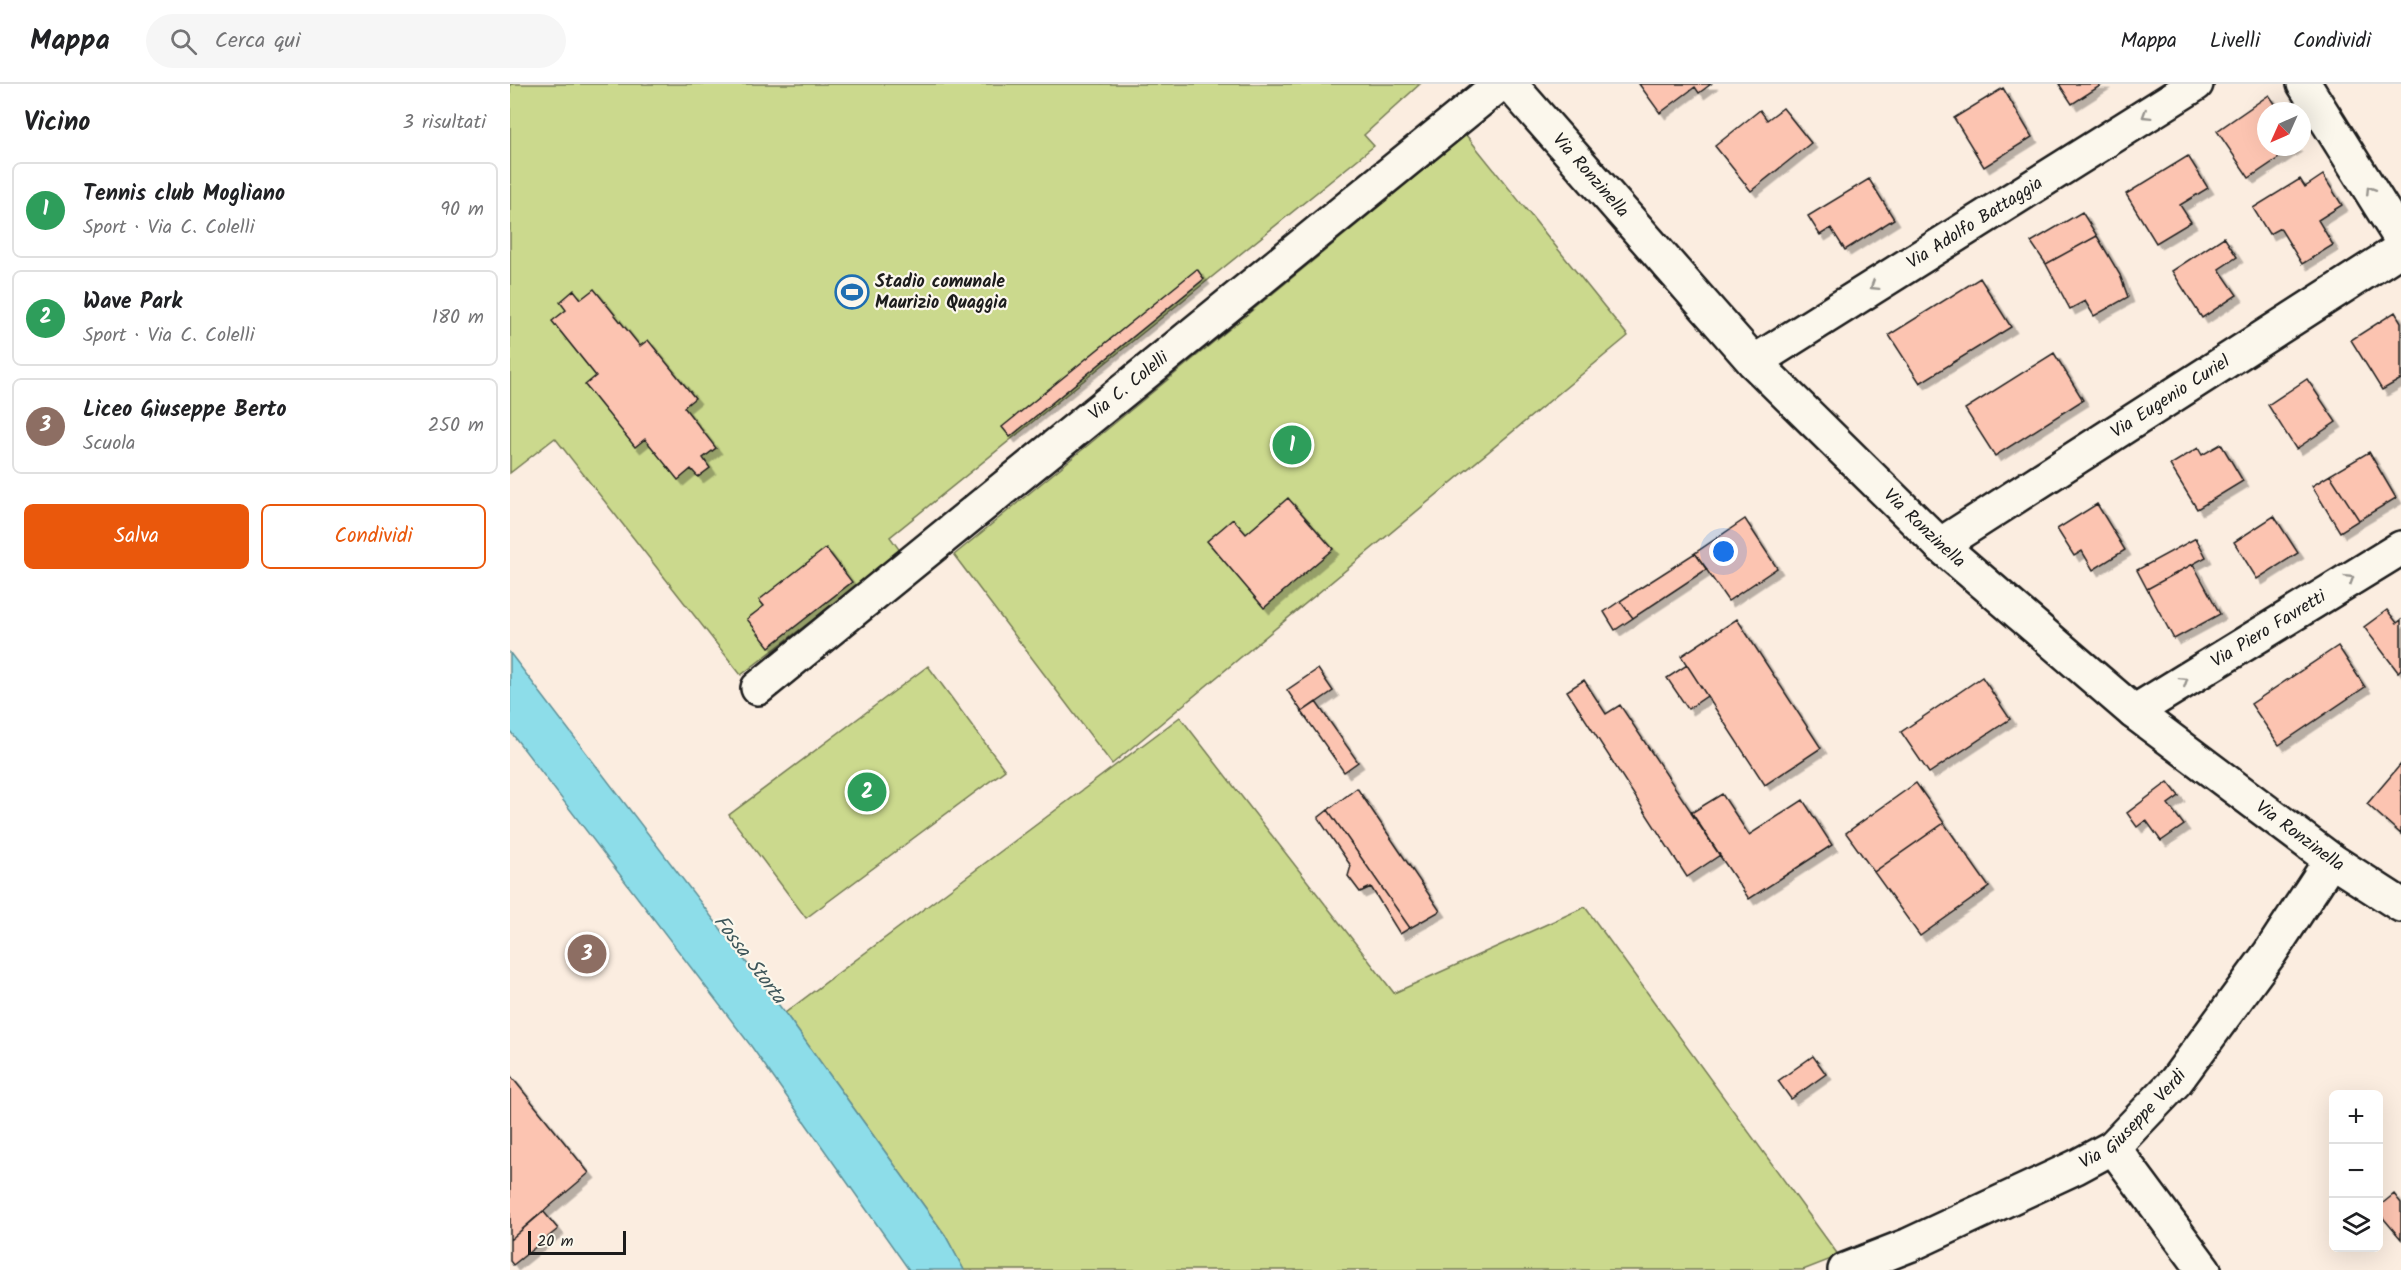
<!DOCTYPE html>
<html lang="it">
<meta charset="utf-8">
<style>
body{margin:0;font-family:Kalam,sans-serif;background:#f6f6f6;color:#202124}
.controls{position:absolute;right:18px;bottom:18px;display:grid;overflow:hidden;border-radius:9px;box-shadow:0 6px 24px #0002}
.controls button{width:54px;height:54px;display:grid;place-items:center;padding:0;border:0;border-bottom:2px solid #e0e0e0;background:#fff;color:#202124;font:30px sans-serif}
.compass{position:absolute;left:1747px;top:18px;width:54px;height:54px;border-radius:50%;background:#fff;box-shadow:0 6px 24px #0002;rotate:225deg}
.scale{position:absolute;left:18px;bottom:15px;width:98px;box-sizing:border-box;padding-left:6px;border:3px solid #1c1c1c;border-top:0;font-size:16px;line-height:21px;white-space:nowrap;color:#1c1c1c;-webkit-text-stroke:4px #fbf7ec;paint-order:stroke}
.you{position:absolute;left:1214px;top:468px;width:21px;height:21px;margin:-15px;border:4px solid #fff;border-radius:50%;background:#1a73e8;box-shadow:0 0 0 9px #1a73e833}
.badge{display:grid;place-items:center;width:39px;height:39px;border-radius:50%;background:#ea580c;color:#fff;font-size:20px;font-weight:700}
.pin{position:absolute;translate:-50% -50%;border:3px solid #fff;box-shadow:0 2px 6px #0006}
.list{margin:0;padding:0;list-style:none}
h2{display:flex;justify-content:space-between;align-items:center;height:78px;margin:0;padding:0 24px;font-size:26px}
h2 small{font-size:20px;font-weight:400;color:#757577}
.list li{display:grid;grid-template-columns:39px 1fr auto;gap:18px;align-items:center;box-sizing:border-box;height:96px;margin:0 12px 12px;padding:0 12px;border:2px solid #e0e0e0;border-radius:9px}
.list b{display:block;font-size:22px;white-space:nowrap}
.list p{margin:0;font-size:20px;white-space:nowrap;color:#757577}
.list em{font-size:20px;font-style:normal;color:#757577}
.actions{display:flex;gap:12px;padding:18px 24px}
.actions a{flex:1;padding:14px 0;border:2px solid #ea580c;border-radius:9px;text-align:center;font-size:21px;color:#ea580c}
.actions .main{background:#ea580c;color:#fff}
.icon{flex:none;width:33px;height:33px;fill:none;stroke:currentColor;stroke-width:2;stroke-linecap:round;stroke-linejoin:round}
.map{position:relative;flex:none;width:1891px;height:1186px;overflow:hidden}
header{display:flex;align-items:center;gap:36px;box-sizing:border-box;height:84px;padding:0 30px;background:#fff;border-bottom:2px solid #e0e0e0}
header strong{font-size:28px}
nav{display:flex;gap:33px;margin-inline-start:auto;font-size:21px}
.search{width:420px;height:54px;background:#f6f6f6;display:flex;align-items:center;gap:15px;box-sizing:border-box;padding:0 21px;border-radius:33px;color:#757577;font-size:22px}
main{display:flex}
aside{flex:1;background:#fff}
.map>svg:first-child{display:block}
.green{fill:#cbd98d;stroke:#747a54;stroke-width:1.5}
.water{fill:#8ddde9;stroke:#609097;stroke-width:1.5}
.building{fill:#fcc4b1;stroke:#1c1c1c;stroke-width:1.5;filter:url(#shadow)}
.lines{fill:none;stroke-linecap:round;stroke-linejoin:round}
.minor-casing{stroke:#1c1c1c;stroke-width:38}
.minor{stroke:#fbf7ec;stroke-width:33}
.oneway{stroke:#97948e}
.labels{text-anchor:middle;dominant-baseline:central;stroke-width:4.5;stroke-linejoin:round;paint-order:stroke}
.street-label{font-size:18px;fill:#1c1c1c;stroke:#fbf7ec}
.poi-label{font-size:18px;font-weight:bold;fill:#1c1c1c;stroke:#fbf7ec;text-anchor:start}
.water-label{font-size:20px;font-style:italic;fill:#3e565a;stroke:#fbf7ec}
</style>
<header>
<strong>Mappa</strong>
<div class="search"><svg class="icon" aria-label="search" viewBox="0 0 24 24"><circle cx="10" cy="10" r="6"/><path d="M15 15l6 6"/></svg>Cerca qui</div>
<nav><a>Mappa</a><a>Livelli</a><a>Condividi</a></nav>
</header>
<main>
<aside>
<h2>Vicino<small>3 risultati</small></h2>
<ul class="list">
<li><span class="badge" style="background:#2e9e5b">1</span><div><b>Tennis club Mogliano</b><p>Sport · Via C. Colelli</p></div><em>90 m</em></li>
<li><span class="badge" style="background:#2e9e5b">2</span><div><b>Wave Park</b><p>Sport · Via C. Colelli</p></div><em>180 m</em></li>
<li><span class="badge" style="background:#8d6e63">3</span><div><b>Liceo Giuseppe Berto</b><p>Scuola</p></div><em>250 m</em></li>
</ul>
<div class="actions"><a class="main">Salva</a><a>Condividi</a></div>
</aside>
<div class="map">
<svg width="1891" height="1186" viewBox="0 0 1891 1186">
<defs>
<filter id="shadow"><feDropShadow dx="5.5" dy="5.5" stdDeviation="0" flood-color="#0004"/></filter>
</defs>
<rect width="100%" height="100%" fill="#fbede0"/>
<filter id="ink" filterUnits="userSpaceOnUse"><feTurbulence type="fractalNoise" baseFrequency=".0167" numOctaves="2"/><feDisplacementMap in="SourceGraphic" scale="12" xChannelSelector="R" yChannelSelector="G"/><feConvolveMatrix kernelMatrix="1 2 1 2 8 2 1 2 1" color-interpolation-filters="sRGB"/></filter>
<g filter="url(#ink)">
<path class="green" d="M0 0H910L854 51 864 62 380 453 391 468 231 591 45 354 0 389Z
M956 51 1118 252 602 680 444 471Z
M418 582 495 686 296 834 219 731Z
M670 633 884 909 1075 823 1329 1172 1293 1186H454L435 1151 275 929Z"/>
<path class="water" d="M0 569 278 933 435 1151 454 1186H399L241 962 0 647Z"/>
<path class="building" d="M1129 0H1201L1189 9 1185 3 1150 29Z
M1549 0H1593L1562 20Z
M1493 4 1522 53 1474 83 1444 34Z
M1759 11 1770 27H1756V63H1785L1739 94 1707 47Z
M1273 24 1301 59 1241 107 1205 62 1250 26 1257 36Z
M1678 72 1698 104 1670 121 1681 138 1646 159 1616 110Z
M1813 91 1832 121 1808 136 1823 161 1792 180 1770 144 1759 150 1743 124 1790 95 1795 103Z
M1359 95 1384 135 1335 166 1321 144 1310 151 1298 132Z
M1572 128 1587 152 1536 180 1521 158Z
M1587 152 1610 191 1618 213 1584 232 1575 217 1560 225 1536 180Z
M1714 153 1727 173 1709 185 1727 211 1692 234 1662 187Z
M687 185 694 195 500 353 492 343Z
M1470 194 1501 243 1410 299 1379 251Z
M84 205 130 262 138 256 185 314 174 323 206 364 193 374 200 384 188 393 181 385 168 396 135 355 125 363 75 301 86 292 42 237 56 226 50 218 64 206 71 215Z
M1885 228 1891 238V295L1872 306 1841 256Z
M1544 269 1573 316 1485 372 1455 325Z
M1797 295 1826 338 1786 365 1758 321Z
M1711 360 1733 397 1687 425 1660 381 1688 364 1692 371Z
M1859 368 1886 414 1849 436 1820 391Z
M1820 391 1849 436 1830 448 1802 402Z
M778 414 823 465 754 524 697 457 723 435 736 450Z
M1587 420 1615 466 1583 486 1572 467 1564 472 1547 445Z
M1764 432 1788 469 1747 495 1724 458Z
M1235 435 1267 484 1218 517 1185 469Z
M1686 454 1696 473 1637 505 1627 486Z
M316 464 342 498 259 563 237 535 254 522 249 516Z
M1185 469 1197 485 1123 534 1110 517Z
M1683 480 1710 530 1664 555 1637 505Z
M1110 517 1123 534 1105 546 1094 528Z
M1877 526 1887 539 1891 536V585L1888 588 1854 543Z
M1227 535 1311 664 1255 701 1171 572Z
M1828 562 1855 603 1769 661 1741 620Z
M1177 581 1197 612 1178 625 1157 594Z
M808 585 823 607 792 628 777 606Z
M1472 593 1500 635 1419 689 1391 648Z
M1074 596 1096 630 1110 621 1210 771 1177 793 1057 607Z
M806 618 848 678 834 688 792 628Z
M1891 680V750L1857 720Z
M1658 698 1669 712 1658 720 1674 741 1651 757 1636 736 1627 743 1617 729Z
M1406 699 1434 739 1364 788 1336 749Z
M847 704 930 827 900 844 818 726Z
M1212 710 1239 751 1293 716 1322 761 1239 815 1181 729Z
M818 726 900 844 890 850 861 803 850 808 838 792 841 782 808 734Z
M1434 739 1479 803 1410 852 1364 788Z
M1303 972 1316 990 1281 1015 1268 997Z
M0 991 79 1089 0 1156Z
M1884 1110 1891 1119V1155L1868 1128V1123Z
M33 1127 48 1145 3 1181 0 1177V1156Z"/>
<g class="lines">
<g class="minor-casing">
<g id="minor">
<path id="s1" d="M1000 0 1244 278 1430 461 1624 628 1821 776 1891 821"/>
<path d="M1794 0 1891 155"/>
<path id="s2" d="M1244 278 1686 0"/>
<path id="s3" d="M1430 461 1891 165"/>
<path id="s4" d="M248 604 990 0"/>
<path id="s5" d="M1624 628 1891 464"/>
<path d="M1603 1063 1694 1186"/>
<path id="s6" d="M1335 1186 1399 1161 1566 1083 1603 1063 1666 997 1760 869 1821 776"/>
</g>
</g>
<use href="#minor" class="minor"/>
</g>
<defs><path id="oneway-chevron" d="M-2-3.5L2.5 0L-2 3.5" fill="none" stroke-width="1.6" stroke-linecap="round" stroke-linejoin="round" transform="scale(1.5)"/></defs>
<g class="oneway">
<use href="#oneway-chevron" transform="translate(1636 31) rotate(148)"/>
<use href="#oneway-chevron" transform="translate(1860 106) rotate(-122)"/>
<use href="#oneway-chevron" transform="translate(1364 202) rotate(148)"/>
<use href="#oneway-chevron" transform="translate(1840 495) rotate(-32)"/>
<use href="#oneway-chevron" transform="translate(1674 597) rotate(-32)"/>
</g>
</g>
<defs>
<g id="stadium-ring" transform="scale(1.725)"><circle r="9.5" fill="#fbf7ec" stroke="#1f6fb2" stroke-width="1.5"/><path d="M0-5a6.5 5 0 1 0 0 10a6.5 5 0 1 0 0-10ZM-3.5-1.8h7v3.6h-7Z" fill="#1f6fb2"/></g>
</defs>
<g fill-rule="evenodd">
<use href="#stadium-ring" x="342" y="208"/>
</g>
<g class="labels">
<g class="street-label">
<text stroke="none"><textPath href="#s1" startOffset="122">Via Ronzinella</textPath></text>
<text stroke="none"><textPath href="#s2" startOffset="261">Via Adolfo Battaggia</textPath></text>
<text stroke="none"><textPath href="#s4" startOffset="478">Via C. Colelli</textPath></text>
<text stroke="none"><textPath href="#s3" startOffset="274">Via Eugenio Curiel</textPath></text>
<text stroke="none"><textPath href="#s1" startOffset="608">Via Ronzinella</textPath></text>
<text stroke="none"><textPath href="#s5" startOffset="158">Via Piero Favretti</textPath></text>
<text stroke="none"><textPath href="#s1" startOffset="1094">Via Ronzinella</textPath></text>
<text stroke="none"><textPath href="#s6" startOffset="328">Via Giuseppe Verdi</textPath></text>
</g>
<g class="poi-label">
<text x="365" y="198">Stadio comunale<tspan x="365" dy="21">Maurizio Quaggia</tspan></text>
</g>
<g class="water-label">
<text transform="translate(239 876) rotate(53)">Fossa Storta</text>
</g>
</g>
</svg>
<div class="controls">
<button>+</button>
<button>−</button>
<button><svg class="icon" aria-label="layers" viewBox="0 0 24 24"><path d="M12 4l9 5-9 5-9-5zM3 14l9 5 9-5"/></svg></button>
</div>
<svg class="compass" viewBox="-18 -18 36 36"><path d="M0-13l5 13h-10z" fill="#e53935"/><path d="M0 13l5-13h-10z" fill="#757577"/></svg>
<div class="scale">20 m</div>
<div class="you"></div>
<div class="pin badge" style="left:782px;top:361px;background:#2e9e5b">1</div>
<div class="pin badge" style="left:357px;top:708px;background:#2e9e5b">2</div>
<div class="pin badge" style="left:77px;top:870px;background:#8d6e63">3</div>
</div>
</main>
